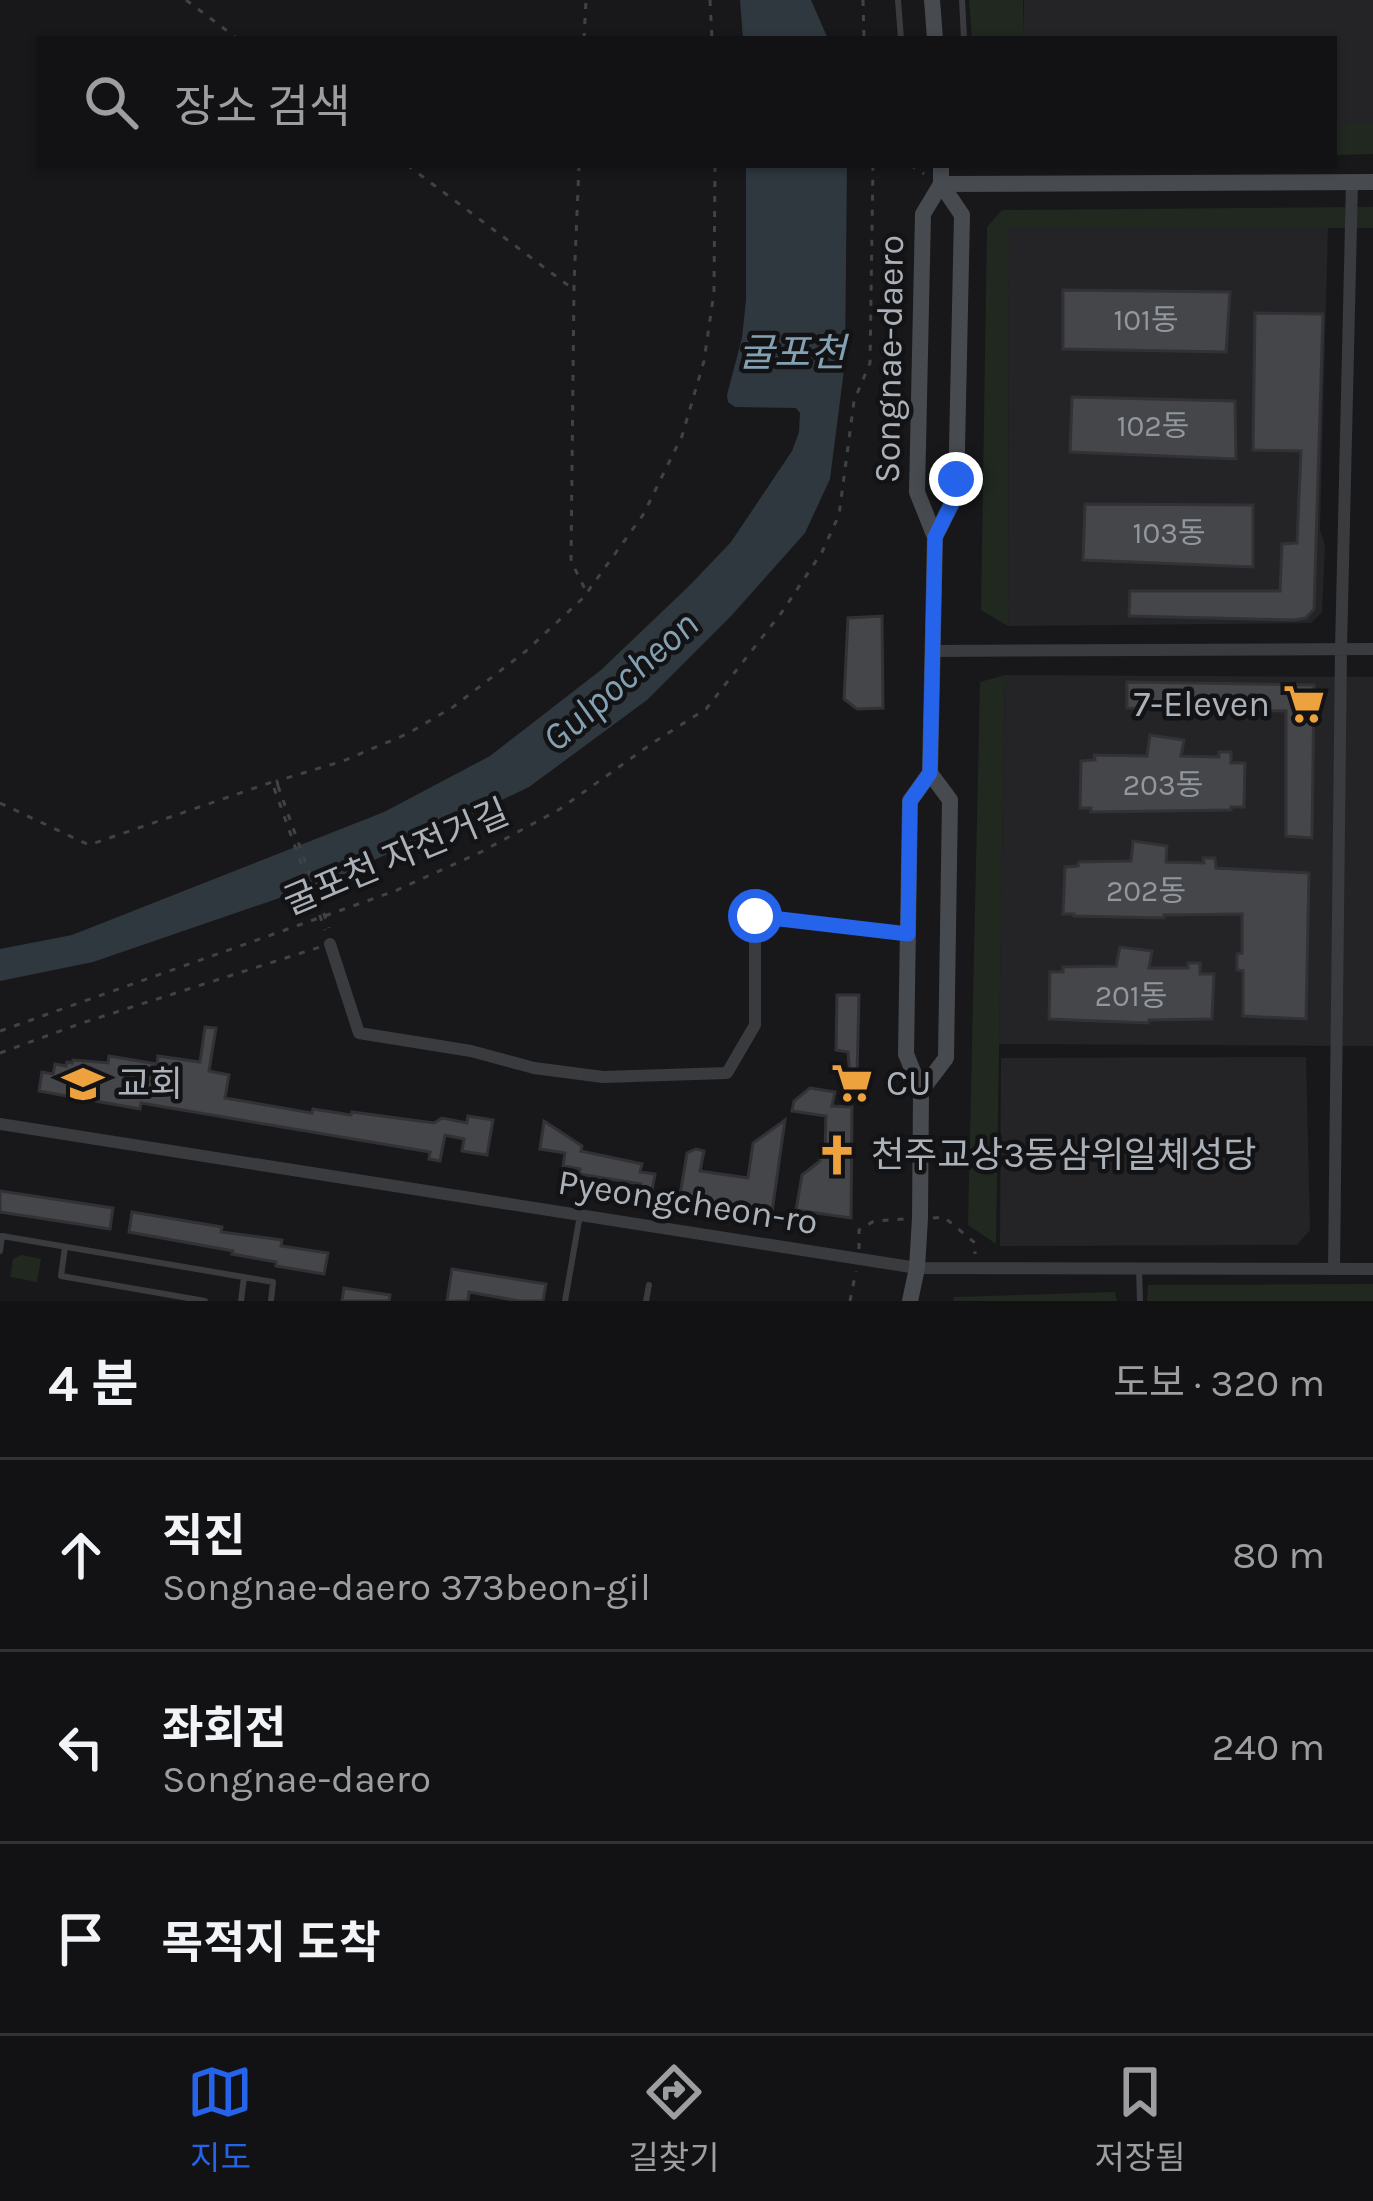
<!DOCTYPE html>
<html lang="ko">
<meta charset="utf-8">
<style>
body{margin:0;font-family:Karla,"Noto Sans KR",sans-serif;background:#1f2022;color:#f1f3f6}
.stop{position:absolute;width:36px;height:36px;margin:-27px;border:9px solid #2563eb;border-radius:50%;background:#fff}
.stop.end{background:#2563eb;border-color:#fff;box-shadow:0 3px 12px #0008}
.list{margin:0;padding:0;list-style:none}
h2{display:flex;justify-content:space-between;align-items:center;height:156px;margin:0;padding:0 48px;font-size:51px}
h2 small{font-size:39px;font-weight:400;color:#9c9ea0}
.list li{display:grid;grid-template-columns:78px 1fr auto;gap:36px;align-items:center;box-sizing:border-box;height:192px;padding:0 48px;border-top:3px solid #313234}
.list b{display:block;font-size:45px;white-space:nowrap}
.list p{margin:0;font-size:39px;white-space:nowrap;color:#9c9ea0}
.list em{font-size:39px;font-style:normal;color:#9c9ea0}
.icon{flex:none;width:66px;height:66px;fill:none;stroke:currentColor;stroke-width:2;stroke-linecap:round;stroke-linejoin:round}
.map{position:relative;flex:none;width:1373px;height:1301px;overflow:hidden}
.search{position:absolute;background:#121214;box-shadow:0 3px 9px #0004;left:36px;right:36px;top:36px;height:132px;display:flex;align-items:center;gap:30px;box-sizing:border-box;padding:0 42px;border-radius:0px;color:#9c9ea0;font-size:45px}
.sheet{height:732px;background:#121214}
nav{display:flex;justify-content:space-around;align-items:center;box-sizing:border-box;height:168px;border-top:3px solid #313234;background:#121214;font-size:33px;color:#9c9ea0}
nav a{display:grid;justify-items:center;gap:6px}
nav .on{color:#2563eb}
.map>svg:first-child{display:block}
.built{fill:#242427}
.green{fill:#202820}
.water{fill:#2e383e}
.building{fill:#45464a;stroke:#323236;stroke-width:3}
.lines{fill:none;stroke-linecap:round;stroke-linejoin:round}
.path{stroke:#3f4246;stroke-width:3;stroke-dasharray:6 9;stroke-linecap:butt}
.lane{stroke:#393b3f;stroke-width:6}
.street{stroke:#393b3f;stroke-width:12}
.secondary{stroke:#474a4f;stroke-width:16}
.path-bridge{stroke:#3f4246;stroke-width:3;stroke-dasharray:6 9;stroke-linecap:butt}
.route{stroke:#2563eb;stroke-width:15}
.labels{text-anchor:middle;dominant-baseline:central;stroke-width:9;stroke-linejoin:round;paint-order:stroke}
.number-label{font-size:30px;fill:#92969d}
.street-label{font-size:36px;fill:#abb1b9;stroke:#131315}
.poi-label{font-size:36px;fill:#abb1b9;stroke:#131315;text-anchor:start}
.water-label{font-size:39px;font-style:italic;fill:#83a1b3;stroke:#131315}
</style>
<div class="map">
<svg width="1373" height="1301" viewBox="0 0 1373 1301">
<rect width="100%" height="100%" fill="#18181a"/>
<path class="built" d="M1024 0H1373V123H1334V39H1023Z
M1009 227H1328L1320 530 1325 546 1322 612 1311 623 1008 626Z
M1005 675 1373 677V1046L999 1044Z
M1306 1057 1310 1230 1297 1245 1000 1246 1001 1058Z"/>
<path class="green" d="M969 0H1023V39H972Z
M1334 123H1373V154L1334 155Z
M1373 207V228L1009 227 1008 626 981 610 987 227 1002 210Z
M1005 675 996 1244 968 1225 980 682Z
M21 1255 41 1259 37 1282 10 1277 13 1259Z
M1373 1284V1301H1147L1148 1285Z
M1115 1292 1117 1301H953L954 1297Z"/>
<path class="water" d="M740 0H811L828 39H743Z
M746 165H847L845 362 830 479 805 533 732 615 647 700 529 787 332 880 93 962 0 981V949L72 935 384 812 490 756 601 670 690 585 731 542 792 451 799 432 800 413 796 408 735 407 728 402 727 395 742 338 746 300Z"/>
<path class="building" d="M1063 290 1230 292 1226 352 1063 349Z
M1255 313 1323 314 1314 609 1306 618 1294 620 1129 616 1130 591H1280L1282 544 1297 543 1301 451 1253 450Z
M1072 397 1235 401 1236 459 1070 452Z
M1085 504 1253 505V567L1083 560Z
M882 616 883 708 857 709 844 699 848 618Z
M1127 682 1314 685 1312 838 1286 836V711L1127 708Z
M1150 735 1184 740 1181 756 1219 757V752H1231V763H1245L1244 807H1231V810L1091 812V808H1080L1081 761 1095 760 1094 755 1147 756Z
M1133 841 1167 846 1166 862 1204 863 1203 858H1215L1216 868 1309 873 1306 1019 1243 1016V971L1237 970V954L1242 953V914L1164 915V918L1074 916V914H1063L1065 867 1078 866 1079 862 1131 861Z
M1120 947 1152 951 1149 968H1188V963H1200V974H1214L1212 1019 1149 1020 1148 1023 1049 1019 1050 972H1063V967L1116 966Z
M837 995H859L857 1076H850L848 1052 836 1050Z
M205 1027 216 1028 209 1071 229 1075 225 1098 312 1113 313 1109 351 1115 352 1112 434 1123 442 1118 467 1123 468 1116 493 1120 487 1155 462 1151 464 1139 445 1135 440 1161 429 1159 430 1152 141 1103 140 1109 39 1091 42 1072 53 1074 55 1064 66 1066 67 1062 72 1063 73 1060 108 1063 109 1056 157 1064 158 1056 200 1062Z
M810 1088 835 1092 832 1106 852 1107 851 1218 796 1210 802 1175 820 1161V1153L825 1151 826 1116 792 1111 794 1101Z
M785 1120 772 1212 696 1200 695 1203 679 1201 687 1153 696 1149 704 1151 700 1171 748 1178 753 1143Z
M544 1121 582 1146 581 1151 642 1164 640 1172 655 1174 651 1197 640 1195 641 1184 579 1174 580 1169 563 1166 565 1153 540 1149Z
M0 1191 113 1208 110 1229 0 1212Z
M132 1212 222 1227 221 1232 282 1240 281 1246 328 1253 324 1274 276 1266V1262L232 1254 233 1251 129 1232Z
M452 1269 546 1284 543 1301H519L469 1292 468 1301H447Z
M344 1288 390 1295 389 1301H342Z"/>
<g class="lines">
<path class="path" d="M186 0 238 39
M710 0 712 39
M863 0 864 39
M584 39 586 0
M407 165 573 289
M579 165 574 285 571 561 586 591
M910 165 924 174
M278 786 277 781 343 761 407 734 453 707 526 651 583 598 643 515 682 436 704 361 714 292 715 165
M0 803 89 845 275 781
M0 1031 395 891 481 852 560 809 654 742 706 709 782 612 822 552 839 515 854 401 870 363 873 165
M0 1053 82 1023 320 947
M933 1218 944 1217 975 1243V1254
M859 1249V1230L874 1221 905 1219
M850 1301 856 1271"/>
<path class="lane" d="M898 0 901 39
M962 0 964 39
M65 1247 61 1276 205 1301
M0 1251 2 1236 273 1282 271 1301
M1139 1269 1140 1301
M241 1301 244 1277
M565 1301 580 1215
M646 1301 649 1285"/>
<path class="street" d="M933 651 1373 649
M330 944 359 1033 471 1051 534 1068 603 1077 727 1073 755 1025V916L908 934
M0 1124 917 1268 1373 1269
M1334 1269 1341 649 1352 182"/>
<path class="secondary" d="M932 0 935 39
M941 184 1373 182
M935 537 956 495 962 215 941 184V165
M921 1091 946 1058 950 800 930 773
M910 1301 917 1268 920 1218 921 1091 906 1054 910 801 930 773 935 537 917 492 923 214 941 184"/>
<path class="path-bridge" d="M278 786 329 928
M274 788 325 930"/>
</g>
<g class="lines">
<path class="route" d="M755 916 908 934 910 801 930 773 935 537 956 495V479"/>
</g>
<defs>
<g id="supermarket-bare" transform="scale(3.24)"><path d="M-6-5.5h2.5l.6 2H6L4.5 2H-2.5L-4.4-4H-6ZM-1.5 3.2a1.3 1.3 0 1 0 .1 0ZM3 3.2a1.3 1.3 0 1 0 .1 0Z" fill="#eda23d" stroke="#131315" stroke-width="2.5" paint-order="stroke"/></g>
<g id="school-bare" transform="scale(3.24)"><path d="M0-5L7-2L0 1L-7-2ZM-4 1L0 2.5L4 1V4Q0 6-4 4Z" fill="#eda23d" stroke="#131315" stroke-width="2.5" paint-order="stroke"/></g>
<g id="church-bare" transform="scale(3.24)"><path d="M-1.2-6h2.4v3.5h3.3v2.4h-3.3V6h-2.4V-.1h-3.3v-2.4h3.3Z" fill="#eda23d" stroke="#131315" stroke-width="2.5" paint-order="stroke"/></g>
</defs>
<g fill-rule="evenodd">
<use href="#supermarket-bare" x="1304" y="704"/>
<use href="#supermarket-bare" x="852" y="1083"/>
<use href="#school-bare" x="83" y="1084"/>
<use href="#church-bare" x="837" y="1155"/>
</g>
<g class="labels">
<g class="number-label">
<text x="1146" y="320">101동</text>
<text x="1153" y="426">102동</text>
<text x="1169" y="533">103동</text>
<text x="1163" y="785">203동</text>
<text x="1146" y="891">202동</text>
<text x="1131" y="996">201동</text>
</g>
<g class="street-label">
<text transform="translate(889 359) rotate(-89)">Songnae-daero</text>
<text transform="translate(396 857) rotate(-23)">굴포천 자전거길</text>
<text transform="translate(688 1202) rotate(9)">Pyeongcheon-ro</text>
</g>
<g class="poi-label">
<text x="1270" y="704" text-anchor="end">7-Eleven</text>
<text x="886" y="1083">CU</text>
<text x="117" y="1084">교회</text>
<text x="871" y="1155">천주교상3동삼위일체성당</text>
</g>
<g class="water-label">
<text x="792" y="353">굴포천</text>
<text transform="translate(620 681) rotate(-41)">Gulpocheon</text>
</g>
</g>
</svg>
<div class="stop" style="left:755px;top:916px"></div>
<div class="stop end" style="left:956px;top:479px"></div>
<div class="search"><svg class="icon" aria-label="search" viewBox="0 0 24 24"><circle cx="10" cy="10" r="6"/><path d="M15 15l6 6"/></svg>장소 검색</div>
</div>
<section class="sheet">
<h2>4 분<small>도보 · 320 m</small></h2>
<ul class="list">
<li><svg class="icon" aria-label="ahead" viewBox="0 0 24 24"><path d="M12 20V5M6 11l6-6 6 6"/></svg><div><b>직진</b><p>Songnae-daero 373beon-gil</p></div><em>80 m</em></li>
<li><svg class="icon" aria-label="left" viewBox="0 0 24 24"><path d="M17 20v-9H6M10 6l-5 5 5 5"/></svg><div><b>좌회전</b><p>Songnae-daero</p></div><em>240 m</em></li>
<li><svg class="icon" aria-label="arrive" viewBox="0 0 24 24"><path d="M6 21V4h12l-3 4 3 4H6"/></svg><div><b>목적지 도착</b></div></li>
</ul>
</section>
<nav>
<a class="on"><svg class="icon" aria-label="map" viewBox="0 0 24 24"><path d="M3 6l6-2 6 2 6-2v14l-6 2-6-2-6 2zM9 4v14M15 6v14"/></svg>지도</a>
<a><svg class="icon" aria-label="directions" viewBox="0 0 24 24"><path d="M12 3l9 9-9 9-9-9zM9 14v-3h6M13 9l2 2-2 2"/></svg>길찾기</a>
<a><svg class="icon" aria-label="saved" viewBox="0 0 24 24"><path d="M7 4h10v16l-5-4-5 4z"/></svg>저장됨</a>
</nav>
